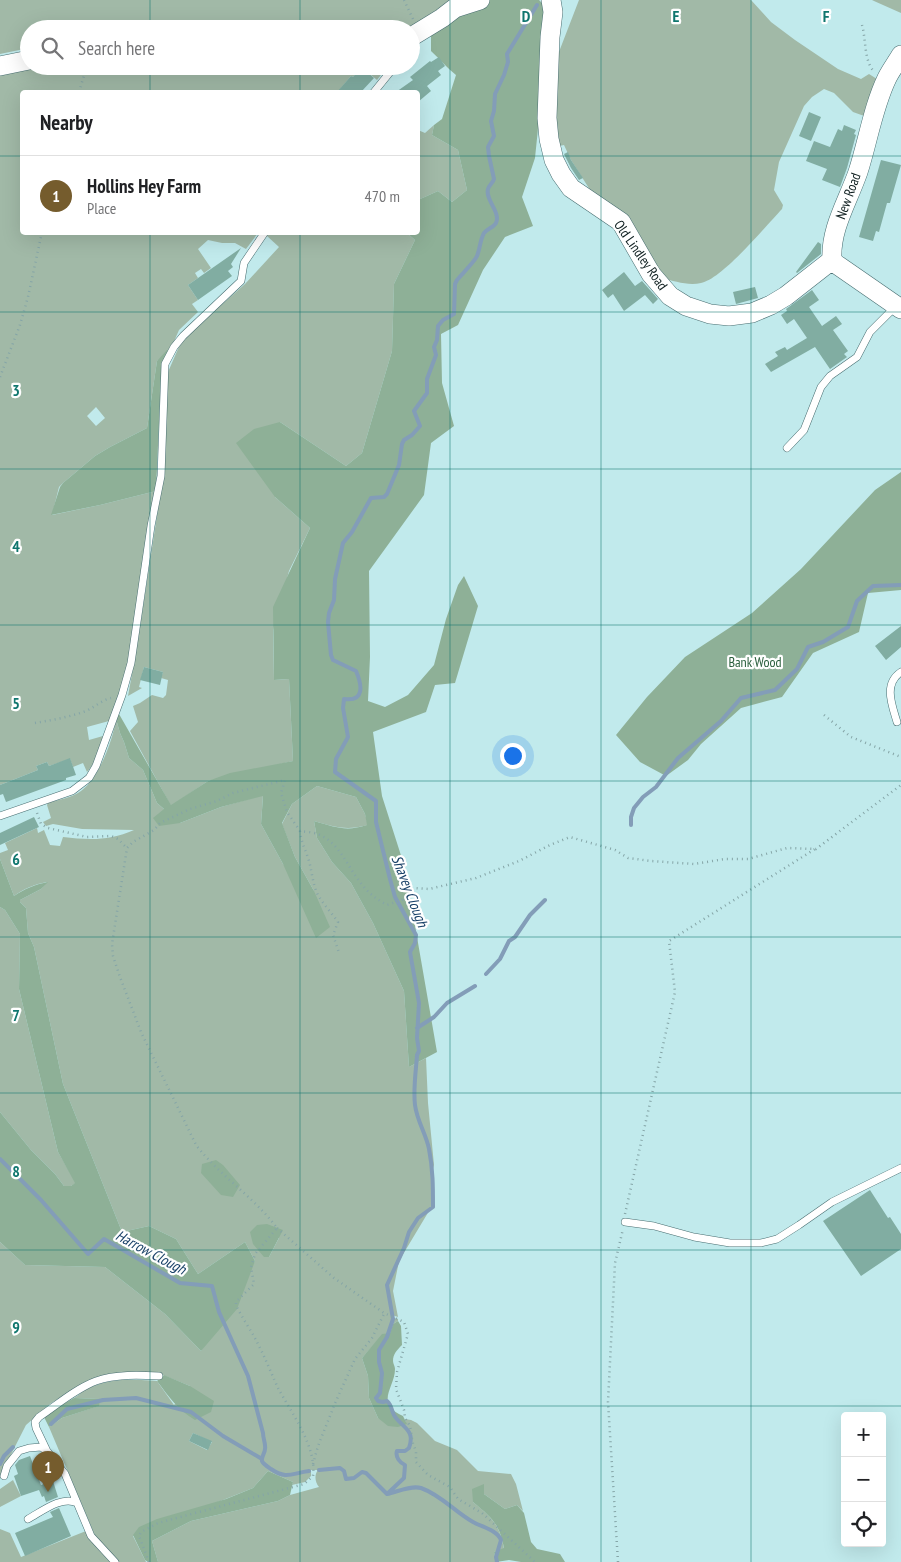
<!DOCTYPE html>
<meta charset="utf-8">
<style>
body{margin:0;font-family:"PT Sans Narrow",sans-serif;background:#f6f6f6;color:#202124}
.controls{position:absolute;right:15px;bottom:15px;display:grid;overflow:hidden;border-radius:5px;box-shadow:0 5px 20px #0002}
.controls button{width:45px;height:45px;display:grid;place-items:center;padding:0;border:0;border-bottom:1px solid #e0e0e0;background:#fff;color:#202124;font:25px sans-serif}
.you{position:absolute;left:512px;top:755px;width:18px;height:18px;margin:-12px;border:4px solid #fff;border-radius:50%;background:#1a73e8;box-shadow:0 0 0 8px #1a73e833}
.badge{display:grid;place-items:center;width:32px;height:32px;border-radius:50%;background:#755c2d;color:#fff;font-size:16px;font-weight:700}
.pin{position:absolute;translate:-50% -41px;filter:drop-shadow(0 1px 2px #0008)}
.pin::after{content:'';position:absolute;top:26px;width:18px;height:15px;background:inherit;clip-path:polygon(0 0,100% 0,50% 100%)}
.list{margin:0;padding:0;list-style:none}
h2{display:flex;justify-content:space-between;align-items:center;height:65px;margin:0;padding:0 20px;font-size:21px}
h2 small{font-size:16px;font-weight:400;color:#757577}
.list li{display:grid;grid-template-columns:32px 1fr auto;gap:15px;align-items:center;box-sizing:border-box;height:80px;padding:0 20px;border-top:1px solid #e0e0e0}
.list b{display:block;font-size:19px;white-space:nowrap}
.list p{margin:0;font-size:16px;white-space:nowrap;color:#757577}
.list em{font-size:16px;font-style:normal;color:#757577}
.icon{flex:none;width:28px;height:28px;fill:none;stroke:currentColor;stroke-width:2;stroke-linecap:round;stroke-linejoin:round}
.map{position:relative;flex:none;width:901px;height:1562px;overflow:hidden}
.search{position:absolute;background:#fff;box-shadow:0 5px 20px #0002;left:20px;top:20px;width:400px;height:55px;display:flex;align-items:center;gap:12px;box-sizing:border-box;padding:0 18px;border-radius:28px;color:#757577;font-size:19px}
.panel{position:absolute;background:#fff;box-shadow:0 5px 20px #0002;left:20px;top:90px;width:400px;height:145px;border-radius:5px}
.map>svg:first-child{display:block}
.green{fill:#a1b9a7;fill-rule:evenodd}
.forest{fill:#8eb097}
.lines{fill:none;stroke-linecap:round;stroke-linejoin:round}
.stream{stroke:#839db8;stroke-width:4}
.building{fill:#81ada2}
.lane-casing{stroke:#476d70;stroke-width:8}
.secondary-casing{stroke:#476d70;stroke-width:20}
.path{stroke:#85a5a7;stroke-width:2.5;stroke-dasharray:1 4;stroke-linecap:butt}
.lane{stroke:#fff;stroke-width:7}
.secondary{stroke:#fff;stroke-width:19}
.grid{fill:none;stroke:#0f766e;stroke-width:1;stroke-opacity:0.55}
.labels{text-anchor:middle;dominant-baseline:central;stroke-width:4.5;stroke-linejoin:round;paint-order:stroke}
.street-label{font-size:14px;fill:#0f1f20;stroke:#fff}
.park-label{font-size:14px;fill:#2a5f3d;stroke:#fff}
.water-label{font-size:15px;font-style:italic;fill:#194168;stroke:#fff}
.grid-label{font-size:16px;text-anchor:middle;font-weight:bold;fill:#0f766e;stroke:#fff;stroke-width:4.5;stroke-linejoin:round;paint-order:stroke}
</style>
<div class="map">
<svg width="901" height="1562" viewBox="0 0 901 1562">
<rect width="100%" height="100%" fill="#c1eaec"/>
<path class="green" d="M0 0H454L411 29H29V48L0 54Z
M579 0H751L771 22 795 40 838 69 861 79 869 74 877 79 867 117 853 112 834 93 824 89 812 97 804 106 779 162 774 190 783 205 782 209C765 227 722 279 701 283 688 286 674 281 662 278L648 254 632 223 626 215 592 193 571 160 564 145 555 147 557 57Z
M872 0H901V13L874 1Z
M29 66H388L377 80 365 70 361 75 357 72 353 77 351 76 340 89 344 92H22V232L258 233 246 249 235 243H222L208 240 198 249 211 268 204 273 201 269 195 273 198 278 188 285 198 300 192 304 198 312 179 330 169 353 157 361 147 428 110 447 95 456 63 483 59 487 52 515 100 505 156 491 125 678 109 721 87 727 89 740 103 736C99 749 96 762 87 772L83 763 73 767 70 759 49 766 47 762 36 766 38 770 0 785V72ZM96 407 105 418 96 426 87 416Z
M434 125 432 135 458 150 467 190 452 202 438 191 418 200V130L425 133Z
M269 233H407L415 240 394 284 392 351 362 453 346 466 280 422 275 497 310 528 289 571 273 630 274 680 289 679 293 761 208 781 171 806 130 731 138 722 133 706 140 703 152 695 163 698 166 695 168 680 161 678 163 672 144 667 139 687 142 688 128 696 136 652 162 483 168 372 178 349 185 337 245 284 279 247 267 236Z
M116 719 120 733 124 742 129 758 143 770 157 803 180 823 221 807 263 795 261 824 283 864 314 891 295 857 282 824 292 804 317 786 356 797 365 814 368 825C346 831 335 827 314 821L317 838 332 862 351 883 373 923 404 991 409 1067 426 1058 428 1103 434 1165 431 1176 434 1182 433 1207 429 1211 399 1261 393 1291 398 1317 392 1315 391 1317 398 1319V1321L393 1324 390 1333 377 1341 362 1358 368 1376 369 1398 378 1418 406 1424 405 1419 411 1420 417 1423 435 1441 457 1450 478 1471 511 1474 516 1484 523 1511 517 1505 505 1509 484 1494 473 1502C492 1518 499 1523 504 1549L494 1552 496 1562H158L152 1541 191 1521 278 1501 290 1495 319 1487C315 1482 314 1475 318 1470H311V1476L305 1482 292 1485 293 1482 268 1471 253 1488 133 1536 146 1562H119L102 1545 96 1538 49 1427 62 1418 98 1406 99 1399 74 1398C80 1394 85 1389 91 1387 112 1378 135 1379 157 1381L174 1405 190 1386 158 1373 99 1377 67 1393 50 1404 26 1425 0 1476V1242L25 1265 105 1267 165 1314 201 1351 255 1261 245 1242 198 1274 176 1239 149 1226 122 1232 63 1084 34 947 28 933 26 908 20 902V900L41 889 47 882C35 884 23 889 14 896L0 859V853L8 850 5 843 37 828 38 833 44 830 50 845 60 846 63 837C88 840 110 841 134 830L82 829 53 824 46 826 43 822 51 818 47 805 48 803C57 800 74 797 81 791 99 778 113 740 116 719ZM257 1225 279 1238 269 1257ZM193 1433 212 1442 207 1450 189 1441Z
M0 907 5 910 20 934 19 989 58 1152 76 1183 71 1186H64L55 1174 31 1150 0 1112Z
M13 1480 21 1496 0 1507V1489Z
M0 1529 10 1533 21 1557 86 1531 112 1562H0Z"/>
<path class="forest" d="M482 0H539L550 11 535 158 522 197 533 226 505 237 483 270 458 325 441 334 442 383 454 426 431 443 424 495 369 571 370 657 368 701 385 707 408 695 434 665 446 619 458 585 464 576 478 606 455 683 435 685 426 712 373 732 382 796 405 868 437 1052 409 1067 404 991 373 923 351 883 332 862 317 838 314 821C335 827 346 832 367 825L365 814 356 797 317 786 292 804 282 823 295 857 314 891 330 927 316 938 283 864 261 824 263 796 221 807 180 823 159 826 153 818 164 809 157 803 143 770 129 758 124 742 120 733 116 719 119 714 171 805 208 781 230 773 293 761 289 679 274 680 273 607 310 528 275 497 236 443 254 429 280 422 346 466 362 453 392 351 394 284 415 240 407 233 418 232V200L438 191 452 202 467 190 458 150 432 135 434 125 442 119 456 75C447 68 440 59 431 51V31Z
M167 350 169 353 164 364 161 377 156 491 100 505 51 515 60 487 63 483 95 456 110 447 147 428 157 361Z
M901 472V590L868 593 859 632 813 653 782 697 741 708 701 744 688 760 666 776 640 762 616 735 647 697 685 657 752 613 801 569 875 490Z
M0 859 14 896C24 889 36 884 48 882L41 889 20 900V902L26 908 28 933 34 947 63 1084 122 1232 149 1226 176 1239 198 1274 245 1242 255 1261 237 1309 201 1351 165 1314 105 1267 25 1265 0 1242V1112L31 1150 55 1174 64 1186H71L75 1183 58 1152 19 989 20 934 5 910 0 907Z
M216 1160 223 1165 240 1185 233 1197 221 1195 201 1173 202 1164Z
M267 1224 283 1230 269 1257H264L253 1244 250 1232 257 1225Z
M398 1321 401 1326 402 1345C397 1350 393 1354 393 1361 393 1364 395 1366 395 1369 395 1388 374 1403 403 1416L407 1424 398 1427 388 1426 378 1418 369 1398 368 1376 362 1358 382 1334 390 1333 393 1324Z
M164 1375 190 1386 214 1401 211 1412 195 1420C178 1410 169 1397 157 1381Z
M74 1398 100 1399 99 1406 62 1418 49 1427 44 1417 51 1411Z
M268 1471 293 1482 290 1495 278 1501 191 1521 152 1541 158 1562H148L145 1560 133 1535 139 1527 157 1519 226 1499 253 1488Z
M484 1484V1494L505 1509 517 1505 524 1513 531 1542 537 1549 560 1554 565 1562H521L509 1560 496 1562 494 1552 504 1548C499 1523 492 1518 473 1502L472 1489Z"/>
<g class="lines">
<path class="stream" d="M631 825V817L634 808 643 797 656 787 678 758 721 721 741 698 775 690 797 669 808 647 823 642 848 627 857 601 873 586 901 585
M486 974 500 959 509 941 515 937 530 915 545 900
M417 1028 434 1017 447 1003 475 986
M0 1159 41 1200 88 1254 104 1239 180 1283 212 1286 219 1312 248 1376 263 1433C263 1439 266 1444 265 1449 265 1453 261 1457 262 1461 263 1464 268 1467 271 1469 287 1480 292 1473 309 1471
M51 1424 67 1409 103 1400 136 1398 191 1412 223 1436 262 1459
M0 1464 4 1456 13 1447
M319 1470 340 1468 344 1471 346 1479 354 1478 362 1472 366 1473 387 1494C397 1492 411 1485 421 1488 441 1495 455 1512 473 1522 482 1527 497 1530 501 1540L496 1557 497 1562
M387 1494 404 1478 405 1465C400 1463 395 1457 397 1451H405L409 1448C415 1431 405 1429 396 1418 391 1413 393 1406 387 1401L383 1402 378 1401 376 1398 380 1393 382 1373 379 1362V1350L387 1337 393 1319 387 1285 404 1248 409 1232 418 1218 433 1207C433 1187 433 1169 429 1149 426 1134 417 1121 415 1105 413 1089 416 1071 417 1055L419 1051 417 1038 419 1003 410 952 415 943 416 935 395 897 390 879 376 822V801L335 772 336 759 348 737 343 708 344 699C365 702 362 685 356 671L333 660 331 655 328 622 329 613 334 600 335 579 343 543 352 532 371 498 384 497 387 494 399 465 402 444 404 440 412 435 420 426 414 411 427 393V379L436 355 434 347 437 340 438 326 443 320 454 314 455 284 457 280C462 274 475 261 477 256 480 249 480 240 484 233 487 229 494 227 496 223 501 212 485 200 488 189 489 185 493 183 494 179L489 156 488 147 494 136 491 121 494 111 495 94 504 75 508 62 507 54 537 5"/>
</g>
<path class="building" d="M439 57 445 66 438 71 441 75 427 86 431 91 418 102V92H396L413 80 410 77 430 61 431 62Z
M365 70 374 78 361 92H337L351 76 353 77 357 72 361 75Z
M809 112 821 117 811 141 799 136Z
M844 125 856 130 854 134 856 135 847 168 840 187 822 180 827 169 806 161 814 141 830 147 838 129 842 131Z
M568 152 571 160 583 178 579 180 571 168 564 154Z
M881 160 901 165 890 203H887L879 232 876 231 873 241 859 237Z
M818 242 821 244V254L797 273 796 272Z
M241 248 231 264 233 267 228 271 232 276 198 300 188 285Z
M624 272 635 286 642 281 658 299 653 304 645 295 624 311 613 294 608 298 602 290Z
M755 287 758 298 736 304 733 292Z
M812 290 819 300 809 307 822 326 836 316 842 324 833 330 848 351 844 354 847 357 830 369 815 347 771 372 765 364 778 356 775 352 785 347 787 350 807 338 794 319 787 324 781 315 787 311 786 309Z
M901 626V647L886 660 875 646Z
M144 667 163 672 160 685 140 680Z
M70 758 76 775 66 778V780L6 802 3 794 0 795V785L38 770 36 766 47 762 49 766Z
M34 817 39 827 0 845V833Z
M870 1190 888 1218 890 1217 901 1234V1249L861 1276 823 1221Z
M193 1433 212 1441 208 1450 189 1441Z
M30 1456 41 1485 53 1481 58 1497 46 1502 44 1496 42 1497 39 1490 21 1496 14 1476 18 1474 15 1465 19 1460Z
M59 1508 71 1536 25 1556 15 1533 53 1517 50 1512Z"/>
<g class="lines">
<g class="lane-casing">
<path id="lane" d="M374 92 395 66
M787 448 804 430 821 387 830 376 857 357 870 332 895 307
M897 722C892 705 883 684 901 672
M0 816 72 791 89 778 96 766 122 695 131 663 151 526 161 476 165 364 174 347 183 336 241 281 244 263 265 232
M625 1222 654 1226 694 1237 730 1243H761L777 1239 799 1225 832 1202 901 1168
M46 1449 36 1428 35 1422 39 1417C57 1405 75 1389 96 1381 116 1374 139 1375 159 1376
M4 1476 7 1466 19 1451 29 1448 41 1447 47 1451 65 1474 91 1536 115 1562
M28 1519C41 1512 62 1495 77 1503"/>
</g>
<g class="secondary-casing">
<path id="secondary" d="M551 0 553 12 550 37 547 118 549 139 554 160 561 174 571 188 621 222 651 274 670 296 686 306 710 314 729 316 752 313 771 305 786 296 832 260
M411 37 442 18 455 8 480 0
M901 55C897 62 891 70 887 78 873 107 868 141 858 172 848 201 830 229 832 260L836 264 901 309
M0 66 29 60"/>
</g>
<path class="path" d="M404 0 413 19
M862 25C866 38 864 64 875 72
M79 92 87 66
M0 377 20 325 28 297 42 232
M824 715 851 737 901 757
M35 723C52 720 70 717 86 711 95 707 102 700 111 698
M37 813 41 824 48 828 87 837 111 836 118 839 127 848
M300 831C301 841 305 849 308 858 312 869 312 882 317 893 322 903 331 912 338 922L333 935 339 953
M404 899 416 920 429 925
M625 1214 675 992 669 941 815 849
M277 1228 334 1278 384 1313 404 1322 408 1334 397 1372 396 1389 404 1410 405 1418 410 1426 413 1444 416 1451V1462L428 1475 450 1487 458 1499 482 1513 535 1562
M313 1464 318 1446 336 1401 355 1359 372 1338 384 1314
M149 1562 139 1536 141 1532 158 1523 304 1484 313 1476C317 1447 291 1412 278 1388 271 1373 265 1357 257 1342 251 1330 242 1318 236 1305V1302L254 1284 251 1267 255 1254 277 1228C254 1197 220 1176 196 1145L141 1032 120 977 113 956 112 944 127 848 133 842 154 830 160 823 190 809 217 801 233 793 285 780 281 793 287 812 300 831C306 832 314 832 320 835 340 844 347 866 360 882 367 892 376 899 387 905L404 899 414 888 429 889 476 878 519 861 550 845 570 837 615 850 628 858 651 861 694 864 725 859H748L787 848 816 849 901 785
M618 1562 608 1402 615 1263 623 1229"/>
<use href="#lane" class="lane"/>
<use href="#secondary" class="secondary"/>
</g>
<path class="grid" d="M150 0V29M300 0V29M450 0V1562M601 0V1562M751 0V1562M150 66V92M300 66V92M0 156H22M418 156H901M150 232V1562M300 232V1562M0 312H901M0 469H901M0 625H901M0 781H901M0 937H901M0 1093H901M0 1250H901M0 1406H901"/>
<g class="labels">
<g class="street-label">
<text transform="translate(848 196) rotate(-70)">New Road</text>
<text transform="translate(641 255) rotate(55)">Old Lindley Road</text>
</g>
<g class="park-label">
<text x="755" y="662">Bank Wood</text>
</g>
<g class="water-label">
<text transform="translate(410 891) rotate(69)">Shavey Clough</text>
<text transform="translate(151 1252) rotate(28)">Harrow Clough</text>
</g>
</g>
<g class="grid-label">
<text x="526" y="22">D</text>
<text x="676" y="22">E</text>
<text x="826" y="22">F</text>
<text x="16" y="396">3</text>
<text x="16" y="552">4</text>
<text x="16" y="709">5</text>
<text x="16" y="865">6</text>
<text x="16" y="1021">7</text>
<text x="16" y="1177">8</text>
<text x="16" y="1333">9</text>
</g>
</svg>
<div class="controls">
<button>+</button>
<button>−</button>
<button><svg class="icon" aria-label="locate" viewBox="0 0 24 24"><circle cx="12" cy="12" r="6"/><path d="M12 2v4M12 18v4M2 12h4M18 12h4"/></svg></button>
</div>
<div class="you"></div>
<div class="pin badge" style="left:48px;top:1492px">1</div>
<div class="search"><svg class="icon" aria-label="search" viewBox="0 0 24 24"><circle cx="10" cy="10" r="6"/><path d="M15 15l6 6"/></svg>Search here</div>
<section class="panel">
<h2>Nearby<small></small></h2>
<ul class="list">
<li><span class="badge">1</span><div><b>Hollins Hey Farm</b><p>Place</p></div><em>470 m</em></li>
</ul>
</section>
</div>
